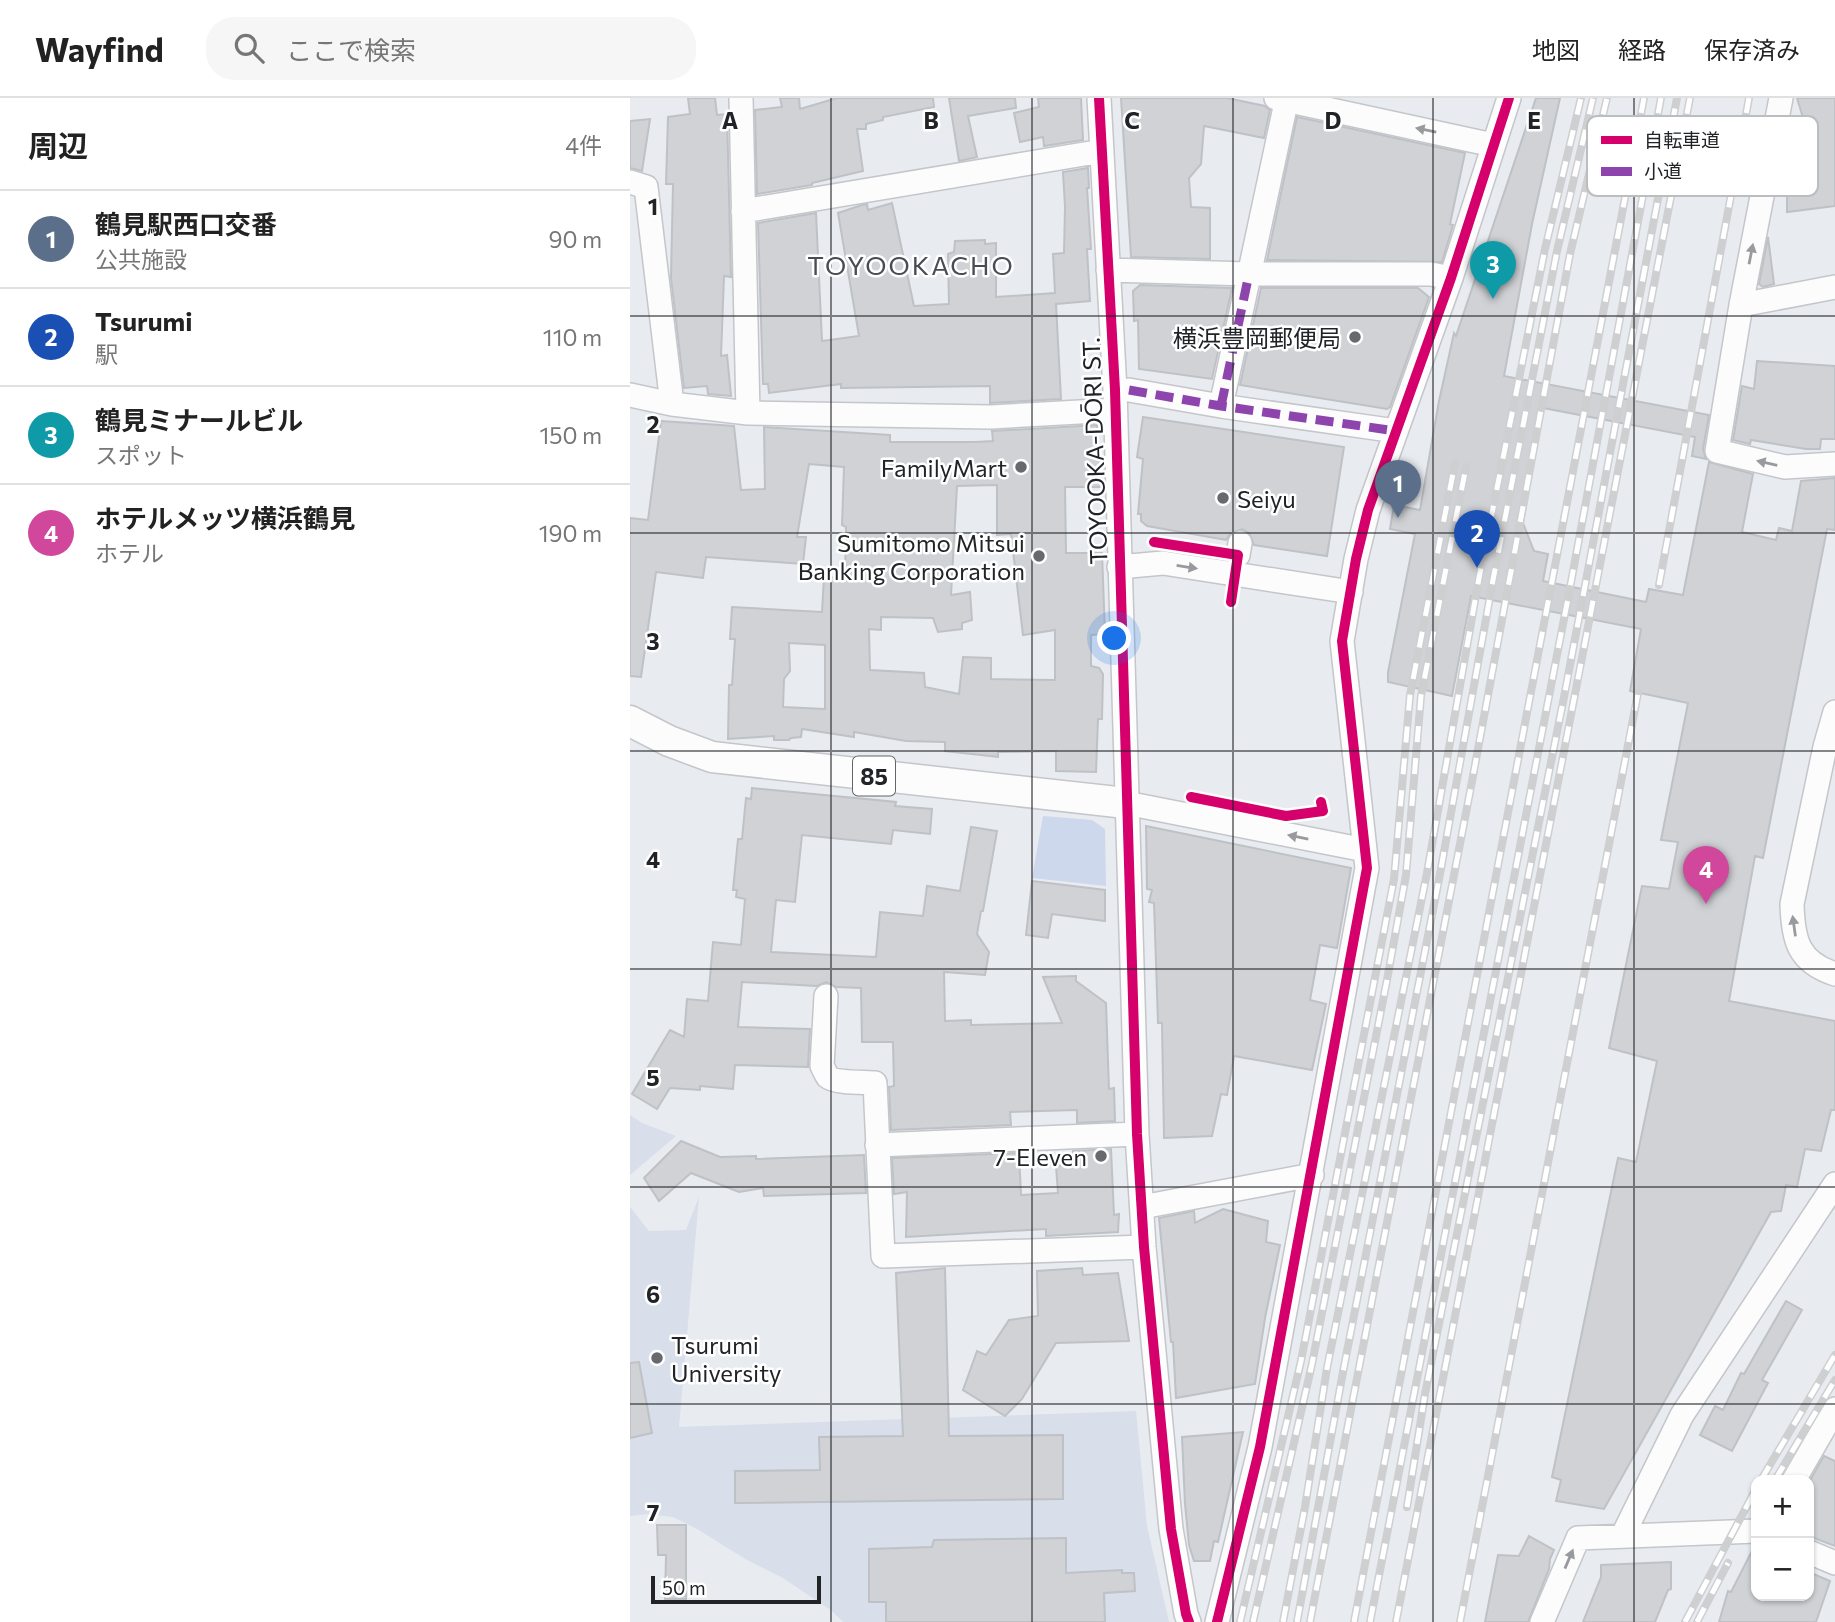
<!DOCTYPE html>
<html lang="ja">
<meta charset="utf-8">
<style>
body{margin:0;font-family:Commissioner,"Noto Sans JP",sans-serif;background:#f6f6f6;color:#222}
.controls{position:absolute;right:21px;bottom:21px;display:grid;overflow:hidden;border-radius:14px;box-shadow:0 2px 5px #0004}
.controls button{width:63px;height:63px;display:grid;place-items:center;padding:0;border:0;border-bottom:2px solid #e0e0e0;background:#fff;color:#222;font:35px sans-serif}
.scale{position:absolute;left:21px;bottom:18px;width:170px;box-sizing:border-box;padding-left:7px;border:4px solid #212327;border-top:0;font-size:19px;line-height:24px;white-space:nowrap;color:#212327;-webkit-text-stroke:5px #fff;paint-order:stroke}
.you{position:absolute;left:485px;top:541px;width:24px;height:24px;margin:-18px;border:5px solid #fff;border-radius:50%;background:#1a73e8;box-shadow:0 0 0 10px #1a73e833}
.badge{display:grid;place-items:center;width:46px;height:46px;border-radius:50%;background:#db2777;color:#fff;font-size:23px;font-weight:700}
.pin{position:absolute;translate:-50% -58px;filter:drop-shadow(0 2px 4px #0008)}
.pin::after{content:'';position:absolute;top:37px;width:24px;height:21px;background:inherit;clip-path:polygon(0 0,100% 0,50% 100%)}
.list{margin:0;padding:0;list-style:none}
h2{display:flex;justify-content:space-between;align-items:center;height:91px;margin:0;padding:0 28px;font-size:30px}
h2 small{font-size:23px;font-weight:400;color:#767676}
.list li{display:grid;grid-template-columns:46px 1fr auto;gap:21px;align-items:center;box-sizing:border-box;height:98px;padding:0 28px;border-top:2px solid #e0e0e0}
.list b{display:block;font-size:26px;white-space:nowrap}
.list p{margin:0;font-size:23px;white-space:nowrap;color:#767676}
.list em{font-size:23px;font-style:normal;color:#767676}
.icon{flex:none;width:38px;height:38px;fill:none;stroke:currentColor;stroke-width:2;stroke-linecap:round;stroke-linejoin:round}
.map{position:relative;flex:none;width:1205px;height:1524px;overflow:hidden}
header{display:flex;align-items:center;gap:42px;box-sizing:border-box;height:98px;padding:0 35px;background:#fff;border-bottom:2px solid #e0e0e0}
header strong{font-size:33px}
nav{display:flex;gap:38px;margin-inline-start:auto;font-size:24px}
.search{width:490px;height:63px;background:#f6f6f6;display:flex;align-items:center;gap:18px;box-sizing:border-box;padding:0 24px;border-radius:28px;color:#767676;font-size:26px}
main{display:flex}
aside{flex:1;background:#fff}
.map>svg:first-child{display:block}
.built{fill:#d8deea}
.green{fill:#cdd8ed}
.building{fill:#d0d2d6;stroke:#bec1c5;stroke-width:2;fill-rule:evenodd}
.lines{fill:none;stroke-linecap:round;stroke-linejoin:round}
.minor-casing{stroke:#c4c6ca;stroke-width:26}
.major-casing{stroke:#c4c6ca;stroke-width:33}
.minor{stroke:#fcfcfd;stroke-width:23}
.major{stroke:#fcfcfd;stroke-width:30}
.rail-casing{stroke:#cecfd1;stroke-width:8}
.rail{stroke:#fff;stroke-width:5;stroke-dasharray:16;stroke-linecap:butt}
.quiet{stroke:#8e44ad;stroke-width:9;stroke-dasharray:18 9;stroke-linecap:butt}
.cycleway-casing{stroke:#fff;stroke-width:15}
.cycleway{stroke:#d6006c;stroke-width:10}
.oneway{fill:#999a9d}
.grid{fill:none;stroke:#212327;stroke-width:2;stroke-opacity:0.55}
.poi-dot{fill:#67696d;stroke:#fff;stroke-width:2.5}
.labels{text-anchor:middle;dominant-baseline:central;stroke-width:5;stroke-linejoin:round;paint-order:stroke}
.shield{fill:#fff;stroke:#646568;stroke-width:2}
.shield-label{font-size:23px;font-weight:bold;fill:#212327}
.poi-label{font-size:24px;fill:#212327;stroke:#fff;text-anchor:end}
.street-label{font-size:24px;fill:#212327;stroke:#fff}
.neighbourhood-label{font-size:26px;letter-spacing:2px;fill:#484d55;stroke:#fff}
.key{fill:#fff;stroke:#bcbdbe;stroke-width:2}
.key-label{font-size:19px;fill:#212327}
.grid-label{font-size:23px;text-anchor:middle;font-weight:bold;fill:#212327;stroke:#fff;stroke-width:5;stroke-linejoin:round;paint-order:stroke}
</style>
<header>
<strong>Wayfind</strong>
<div class="search"><svg class="icon" aria-label="search" viewBox="0 0 24 24"><circle cx="10" cy="10" r="6"/><path d="M15 15l6 6"/></svg>ここで検索</div>
<nav><a>地図</a><a>経路</a><a>保存済み</a></nav>
</header>
<main>
<aside>
<h2>周辺<small>4件</small></h2>
<ul class="list">
<li><span class="badge" style="background:#5c6f8a">1</span><div><b>鶴見駅西口交番</b><p>公共施設</p></div><em>90 m</em></li>
<li><span class="badge" style="background:#1a4fb4">2</span><div><b>Tsurumi</b><p>駅</p></div><em>110 m</em></li>
<li><span class="badge" style="background:#0f9aa8">3</span><div><b>鶴見ミナールビル</b><p>スポット</p></div><em>150 m</em></li>
<li><span class="badge" style="background:#d1479c">4</span><div><b>ホテルメッツ横浜鶴見</b><p>ホテル</p></div><em>190 m</em></li>
</ul>
</aside>
<div class="map">
<svg width="1205" height="1524" viewBox="0 0 1205 1524">
<rect width="100%" height="100%" fill="#e8ebf0"/>
<path class="built" d="M0 1017 12 1025 46 1038 0 1077Z
M69 1099 49 1329 506 1313 517 1428 539 1524H213L202 1513 153 1480 117 1462 67 1431 43 1419 17 1416 0 1418V1109L19 1133 56 1132Z"/>
<path class="green" d="M413 718 462 722 475 731 476 788 402 780Z"/>
<path class="building" d="M58 0H85L87 17 97 16 101 179 94 178 91 258 97 257 101 298 78 296 77 288 54 290 41 180 43 86H36L38 19 60 16Z
M150 0H169L170 11 207 0H303L304 9 253 19V22L236 26V31H227L233 73 182 85V87L127 96 125 12 152 9Z
M319 0H385L386 10 338 18 347 59 329 63Z
M408 0H451L453 42 414 48 413 39 390 44 384 15 409 9Z
M491 0H597L635 8 640 12 634 40 574 28 571 66 559 80 561 109 580 110V161L501 159Z
M906 0H930L902 126 874 278 1079 317 1073 351 1076 361 1062 358 1065 339 913 310 893 425 904 453 918 456 913 483 1016 504 1019 491 1053 497 1079 364 1123 376 1112 434 1146 442 1149 430 1162 433 1171 383 1205 380V432L1197 431 1133 760 1125 758 1099 903 1205 923V1012H1201L1191 1053 1175 1051 1167 1089 1156 1087 1151 1113 1141 1114 974 1411 926 1403 931 1382 922 1379 988 1060 1006 1064 1027 963 979 950 1012 788 1039 791 1048 744 1031 742 1058 605 1000 593 1011 531 841 498 822 598 758 584V574L785 436 760 431 764 407 790 412 809 303 824 235 826 238Z
M1167 0H1205V108L1157 114V97L1162 76H1165L1168 47 1177 33Z
M667 19 835 55 820 126 823 127 812 164 637 162Z
M20 21 12 73 0 70V23Z
M458 70 459 90H457L461 151H457L460 203 426 206 431 301 360 305V288L211 290V286L139 295 138 286H133L128 125 186 115 192 243 229 238 208 115 232 107 237 106 238 112 262 105 284 208 319 206 318 156 324 154 325 143 355 142V146L366 145V199L425 195 423 156 434 155 435 109 433 74Z
M1138 139 1144 186 1133 189 1129 186Z
M510 187 602 190 582 281 509 271 508 222 504 223 503 193Z
M631 190H788L799 199 760 309 757 311 610 287Z
M1127 263 1205 268V341H1191L1190 351H1176L1121 342 1120 346 1103 342 1112 288 1124 291Z
M513 319 714 349 697 458 624 447 619 435 612 431 600 436 596 442 517 428 511 423V416H508L513 361 507 359Z
M31 323 104 328 111 392 135 391 134 329 260 337V344H345L363 343 362 333 467 327 471 389H435L436 455H472L475 536 461 537V568L469 570 473 576 472 621H468L466 674 426 673V653L368 654V659L315 653V644L276 643 224 634V639L172 631 171 639 161 640 159 642H144V638L98 641 99 587H102L105 541H100L102 509 192 514 194 479 215 480 216 429 212 427 214 369 179 366 167 439H176L173 466 76 459 73 480 26 474 11 579 0 578V420L18 422ZM367 387V437L381 436 393 537 425 532V582L361 581V560L333 559 329 596 295 589 294 575 240 572 239 531 251 532V519L303 520 308 534 332 531V525L342 522 340 494 321 497 327 388ZM159 545 195 547V611L153 609 154 581 160 573Z
M122 690 266 704 265 708 302 711 300 736 263 732 261 746 172 737 165 804 146 802 141 854 246 859 250 814 293 818 297 788 330 793 341 729 367 733 353 813H351L347 836 359 854 355 877 314 874 315 923 341 922V927L432 925 413 879 446 878V883L476 905 479 991 484 990 485 1023 447 1025V1012L380 1014 381 1027 261 1032 259 989 264 988 263 944H232L231 890 206 889 196 884 187 888 112 884 108 929 180 931 178 969 105 967 103 991 70 988V992L40 990 27 1011 2 996 40 932 54 939 57 901 78 903 83 844 111 847 115 801 106 799 107 792H103L108 741H112L116 700 121 701Z
M516 728 721 770 707 850 690 847 680 902 696 906 682 972 604 958 597 997 591 996 582 1038 534 1040 532 925H528L524 805 519 804 522 792 517 791Z
M402 783 475 792V823L422 816 418 840 396 837Z
M51 1043 90 1059 126 1058V1061L234 1057 236 1095 134 1098 133 1090 109 1094 61 1075 29 1103 14 1080Z
M481 1051 484 1117 489 1116 488 1134 416 1138V1131L276 1139 277 1094 264 1096 262 1060 389 1055 391 1097 428 1095 426 1068 433 1067 434 1061 443 1059V1053Z
M593 1111 638 1123 636 1144 650 1147 635 1220 625 1286 546 1300 543 1244H541L529 1120 564 1113 565 1125Z
M315 1170 319 1338 433 1337V1401L105 1405V1373L190 1372 189 1339 273 1338 266 1175Z
M452 1170 453 1177 488 1175 499 1243 426 1245 392 1301 375 1318 333 1292 347 1253 356 1257 379 1222 408 1218 407 1173Z
M1156 1203 1172 1212 1132 1282 1138 1285 1102 1353 1070 1337 1085 1308 1093 1312 1111 1275 1114 1276Z
M9 1264 22 1335 0 1340V1265Z
M613 1334 588 1444 584 1443 580 1463H564L559 1447 555 1406 552 1339Z
M1194 1358 1205 1363V1448L1179 1438V1384Z
M27 1427H56V1501H35L36 1457H28Z
M899 1438 924 1452 920 1461 919 1471 898 1524H855L868 1457 889 1458Z
M436 1440V1475L492 1472V1475H504L505 1493 474 1495 475 1524H256V1504H239V1451L302 1449 304 1442Z
M1125 1447 1126 1498H1179V1474L1200 1483 1186 1524H1089L1098 1493 1101 1494Z
M1041 1464V1491L1038 1492 1025 1524H953L971 1479V1467Z"/>
<g class="lines">
<g class="minor-casing">
<path id="minor" d="M111 0 118 315
M469 0 485 292 507 1036 514 1149 541 1431 556 1516 559 1524
M646 0 863 47
M1151 0 1111 207 1087 353 1155 369 1205 366
M0 84 16 89 42 306 0 297
M113 113 472 53
M478 172 619 176H801L821 180
M1111 207 1205 189
M499 292 591 308 766 333
M42 306 118 315 361 319 485 312
M591 308 657 0
M608 457 610 445
M489 469 533 465 721 494
M1205 614 1195 649 1162 806C1163 842 1168 864 1205 876
M496 705 735 752
M196 898 192 968C194 971 196 977 198 979 205 985 235 984 245 985L253 1158 514 1149
M247 1047 507 1036
M512 1109 682 1077
M1164 1382 1205 1311
M993 1437 1052 1317 1205 1086
M1179 1454 1205 1465
M587 1524 630 1349 737 770 712 543 726 461 738 412 821 180 879 0
M912 1524 948 1440 1126 1433"/>
</g>
<g class="major-casing">
<path id="major" d="M0 623 39 643 82 659 496 705"/>
</g>
<use href="#minor" class="minor"/>
<use href="#major" class="major"/>
<g class="rail-casing">
<path id="rail" d="M1029 487 1119 0
M1131 1382 1205 1257
M1145 1382 1205 1282
M777 1409 795 1296 934 599 1047 0
M610 1524 671 1263 764 781 780 597 825 365
M623 1524 682 1266 757 882 776 777 791 598 836 369
M653 1524 675 1409 697 1270 797 775 849 480 915 151 951 0
M667 1524 713 1274 810 776 863 482 927 153 963 0
M680 1524 840 694 940 156 977 0
M724 1524 1014 0
M740 1524 939 495 1031 0
M766 1524 1060 0
M830 1524 1008 595
M1055 1524 1126 1391
M1067 1524 1098 1465"/>
</g>
<use href="#rail" class="rail"/>
<path class="quiet" d="M499 292 591 308 766 333
M591 308 619 176"/>
<g class="cycleway-casing">
<path id="cycleway" d="M469 0 485 292 507 1036 514 1149 541 1431 556 1516 559 1524
M524 444 608 457 601 504
M561 699 656 718 693 713 691 704
M587 1524 630 1349 737 770 712 543 726 461 738 412 821 180 879 0"/>
</g>
<use href="#cycleway" class="cycleway"/>
</g>
<defs><path id="oneway-solid" d="M-6-.8H1V-3.2L6.5 0L1 3.2V.8H-6Z" transform="scale(1.75)"/></defs>
<g class="oneway">
<use href="#oneway-solid" transform="translate(796 32) rotate(-168)"/>
<use href="#oneway-solid" transform="translate(1121 156) rotate(-79)"/>
<use href="#oneway-solid" transform="translate(1137 365) rotate(-167)"/>
<use href="#oneway-solid" transform="translate(557 469) rotate(9)"/>
<use href="#oneway-solid" transform="translate(668 739) rotate(-169)"/>
<use href="#oneway-solid" transform="translate(1164 828) rotate(-98)"/>
<use href="#oneway-solid" transform="translate(939 1461) rotate(-67)"/>
</g>
<path class="grid" d="M201 0V1524M402 0V1524M603 0V1524M803 0V1524M1004 0V1524M0 218H1205M0 435H1205M0 653H1205M0 871H1205M0 1089H1205M0 1306H1205"/>
<g class="poi-dot">
<circle cx="725" cy="239" r="7"/>
<circle cx="391" cy="369" r="7"/>
<circle cx="593" cy="400" r="7"/>
<circle cx="409" cy="458" r="7"/>
<circle cx="471" cy="1058" r="7"/>
<circle cx="27" cy="1260" r="7"/>
</g>
<g class="labels">
<rect class="shield" x="223" y="658.5" width="42" height="39" rx="5"/>
<g class="shield-label">
<text x="244" y="678">85</text>
</g>
<g class="poi-label">
<text x="711" y="239">横浜豊岡郵便局</text>
<text x="377" y="369">FamilyMart</text>
<text x="607" y="400" text-anchor="start">Seiyu</text>
<text x="395" y="444">Sumitomo Mitsui<tspan x="395" dy="28">Banking Corporation</tspan></text>
<text x="457" y="1058">7-Eleven</text>
<text x="41" y="1246" text-anchor="start">Tsurumi<tspan x="41" dy="28">University</tspan></text>
</g>
<g class="street-label">
<text transform="translate(464 353) rotate(-92)">TOYOOKA-DŌRI ST.</text>
</g>
<g class="neighbourhood-label">
<text x="281" y="166">TOYOOKACHO</text>
</g>
</g>
<rect x="957" y="18" width="231" height="80" rx="10" class="key"/>
<rect x="971" y="38" width="31" height="8" fill="#d6006c"/>
<rect x="971" y="69" width="31" height="9" fill="#8e44ad"/>
<g class="key-label">
<text x="1014" y="49">自転車道</text>
<text x="1014" y="80">小道</text>
</g>
<g class="grid-label">
<text x="100" y="31">A</text>
<text x="301" y="31">B</text>
<text x="502" y="31">C</text>
<text x="703" y="31">D</text>
<text x="904" y="31">E</text>
<text x="23" y="117">1</text>
<text x="23" y="335">2</text>
<text x="23" y="552">3</text>
<text x="23" y="770">4</text>
<text x="23" y="988">5</text>
<text x="23" y="1205">6</text>
<text x="23" y="1423">7</text>
</g>
</svg>
<div class="controls">
<button>+</button>
<button>−</button>
</div>
<div class="scale">50 m</div>
<div class="you"></div>
<div class="pin badge" style="left:768px;top:420px;background:#5c6f8a">1</div>
<div class="pin badge" style="left:847px;top:470px;background:#1a4fb4">2</div>
<div class="pin badge" style="left:863px;top:201px;background:#0f9aa8">3</div>
<div class="pin badge" style="left:1076px;top:806px;background:#d1479c">4</div>
</div>
</main>
